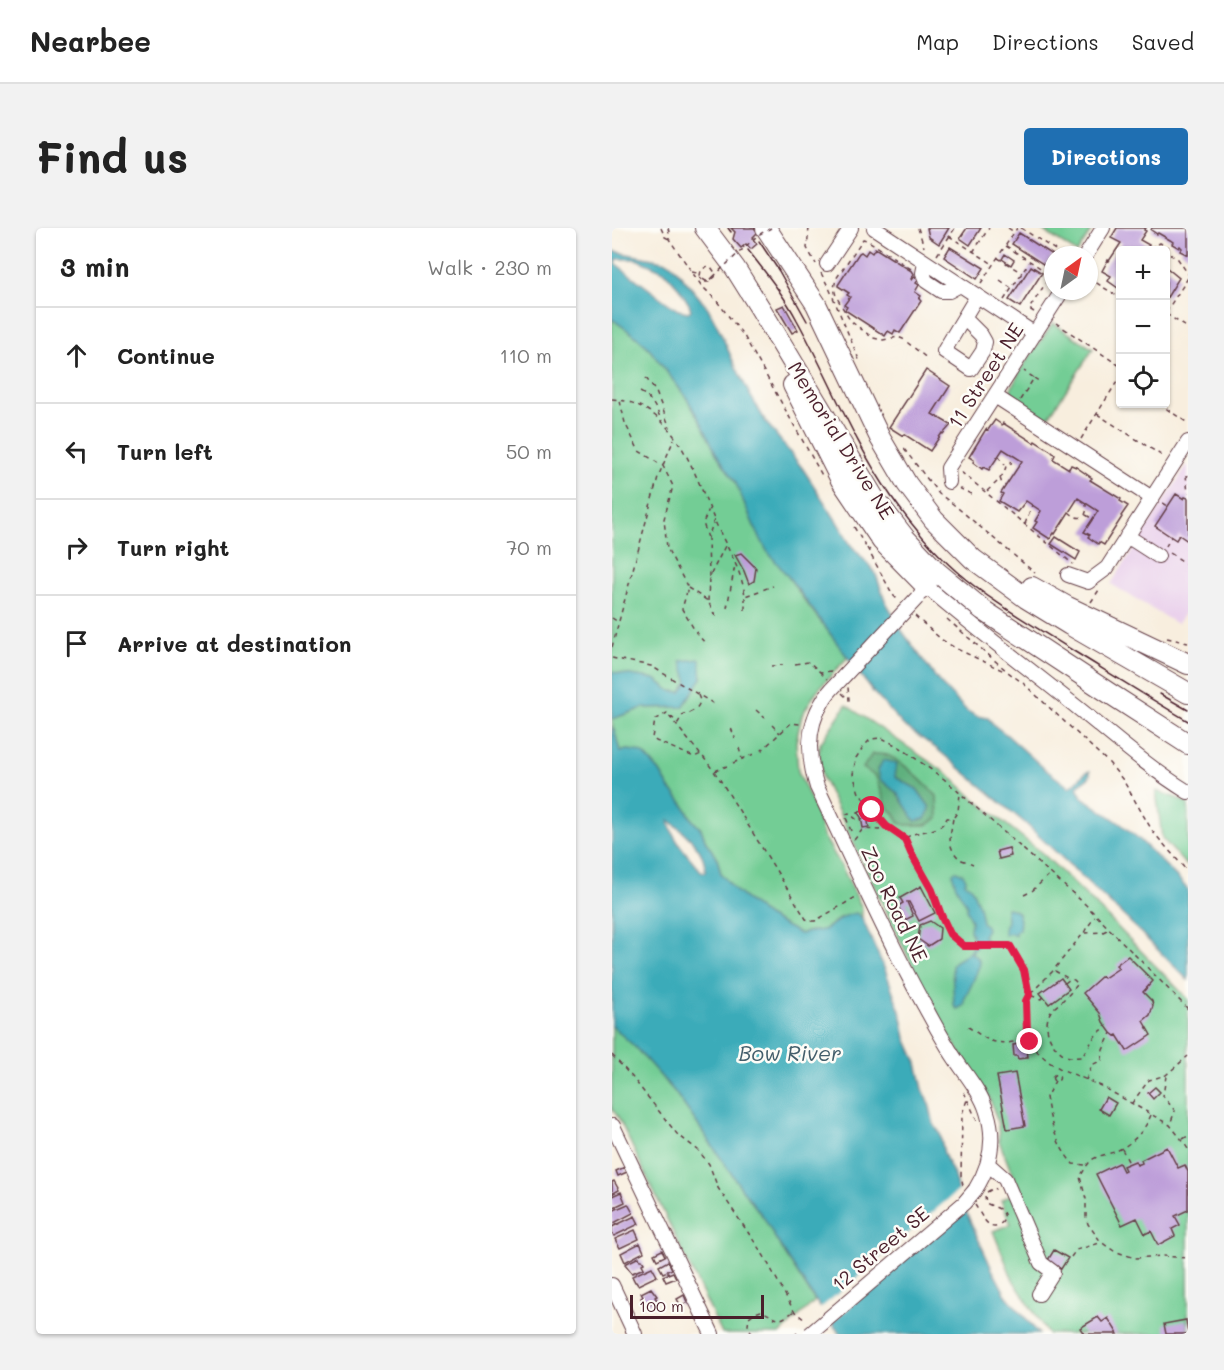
<!DOCTYPE html>
<meta charset="utf-8">
<style>
body{margin:0;font-family:Mali,sans-serif;background:#f2f2f2;color:#222}
.controls{position:absolute;right:18px;top:18px;display:grid;overflow:hidden;border-radius:6px;box-shadow:0 2px 4px #0004}
.controls button{width:54px;height:54px;display:grid;place-items:center;padding:0;border:0;border-bottom:2px solid #e0e0e0;background:#fff;color:#222;font:30px sans-serif}
.compass{position:absolute;left:432px;top:18px;width:54px;height:54px;border-radius:50%;background:#fff;box-shadow:0 2px 4px #0004;rotate:33deg}
.scale{position:absolute;left:18px;bottom:15px;width:134px;box-sizing:border-box;padding-left:6px;border:3px solid #4a1f2b;border-top:0;font-size:16px;line-height:21px;white-space:nowrap;color:#4a1f2b;-webkit-text-stroke:4px #fdfcf7;paint-order:stroke}
.stop{position:absolute;width:18px;height:18px;margin:-14px;border:4px solid #e11d48;border-radius:50%;background:#fff}
.stop.end{background:#e11d48;border-color:#fff;box-shadow:0 2px 6px #0008}
.list{margin:0;padding:0;list-style:none}
h2{display:flex;justify-content:space-between;align-items:center;height:78px;margin:0;padding:0 24px;font-size:26px}
h2 small{font-size:20px;font-weight:400;color:#767676}
.list li{display:grid;grid-template-columns:39px 1fr auto;gap:18px;align-items:center;box-sizing:border-box;height:96px;padding:0 24px;border-top:2px solid #e0e0e0}
.list b{display:block;font-size:22px;white-space:nowrap}
.list em{font-size:20px;font-style:normal;color:#767676}
.icon{flex:none;width:33px;height:33px;fill:none;stroke:currentColor;stroke-width:2;stroke-linecap:round;stroke-linejoin:round}
.map{position:relative;flex:none;width:576px;height:1106px;overflow:hidden;border-radius:6px}
header{display:flex;align-items:center;gap:36px;box-sizing:border-box;height:84px;padding:0 30px;background:#fff;border-bottom:2px solid #e0e0e0}
header strong{font-size:28px}
nav{display:flex;gap:33px;margin-inline-start:auto;font-size:21px}
.intro{display:flex;align-items:center;justify-content:space-between;box-sizing:border-box;height:144px;padding:0 36px}
h1{margin:0;font-size:42px}
.button{padding:15px 27px;border-radius:6px;background:#1f6fb2;color:#fff;font-size:21px;font-weight:700}
main{display:flex;gap:36px;padding:0 36px}
aside{flex:1;background:#fff;border-radius:6px;box-shadow:0 2px 4px #0004}
.map>svg:first-child{display:block}
.built{fill:#ead1ec}
.green{fill:#73cd95;stroke:#5e7660;stroke-width:1.5}
.forest{fill:#5eb07e;stroke:#546854;stroke-width:1.5;fill-rule:evenodd}
.water{fill:#3babb9;stroke:#426572;stroke-width:1.5;fill-rule:evenodd}
.pier{fill:#f8eede}
.building{fill:#bd9ed9}
.lines{fill:none;stroke-linecap:round;stroke-linejoin:round}
.minor-casing{stroke:#643e46;stroke-width:16}
.highway-casing{stroke:#643e46;stroke-width:22}
.path{stroke:#643e46;stroke-width:1.5;stroke-dasharray:4.5 4.5;stroke-linecap:butt}
.minor{stroke:#fff;stroke-width:14}
.highway{stroke:#fff;stroke-width:20}
.tram{stroke:#4a1f2b;stroke-width:1.5}
.minor-bridge-casing{stroke:#643e46;stroke-width:16;stroke-linecap:butt}
.path-bridge{stroke:#643e46;stroke-width:1.5;stroke-dasharray:4.5 4.5;stroke-linecap:butt}
.minor-bridge{stroke:#fff;stroke-width:14}
.route{stroke:#e11d48;stroke-width:8}
.labels{text-anchor:middle;dominant-baseline:central;stroke-width:5;stroke-linejoin:round;paint-order:stroke}
.street-label{font-size:20px;fill:#4a1f2b;stroke:#fdfcf7}
.water-label{font-size:21px;font-style:italic;fill:#435e6b;stroke:#fdfcf7}
</style>
<header>
<strong>Nearbee</strong>
<nav><a>Map</a><a>Directions</a><a>Saved</a></nav>
</header>
<div class="intro"><h1>Find us</h1><a class="button">Directions</a></div>
<main>
<aside>
<h2>3 min<small>Walk · 230 m</small></h2>
<ul class="list">
<li><svg class="icon" aria-label="ahead" viewBox="0 0 24 24"><path d="M12 20V5M6 11l6-6 6 6"/></svg><div><b>Continue</b></div><em>110 m</em></li>
<li><svg class="icon" aria-label="left" viewBox="0 0 24 24"><path d="M17 20v-9H6M10 6l-5 5 5 5"/></svg><div><b>Turn left</b></div><em>50 m</em></li>
<li><svg class="icon" aria-label="right" viewBox="0 0 24 24"><path d="M7 20v-9h11M14 6l5 5-5 5"/></svg><div><b>Turn right</b></div><em>70 m</em></li>
<li><svg class="icon" aria-label="arrive" viewBox="0 0 24 24"><path d="M6 21V4h12l-3 4 3 4H6"/></svg><div><b>Arrive at destination</b></div></li>
</ul>
</aside>
<div class="map">
<svg width="576" height="1106" viewBox="0 0 576 1106">
<rect width="100%" height="100%" fill="#fdfcf7"/>
<filter id="ink" filterUnits="userSpaceOnUse"><feTurbulence type="fractalNoise" baseFrequency=".0167" numOctaves="2"/><feDisplacementMap in="SourceGraphic" scale="12" xChannelSelector="R" yChannelSelector="G"/><feConvolveMatrix kernelMatrix="1 2 1 2 8 2 1 2 1" color-interpolation-filters="sRGB"/></filter>
<filter id="wash" filterUnits="userSpaceOnUse"><feTurbulence type="fractalNoise" baseFrequency=".008" numOctaves="4" result="noise"/><feDisplacementMap in="SourceGraphic" scale="24" xChannelSelector="R" yChannelSelector="G"/><feGaussianBlur stdDeviation="1.35" result="paint"/><feColorMatrix in="noise" values="0 0 0 0 0 0 0 0 0 0 0 0 0 0 0 0 0 1.4 0 .05"/><feComposite in="paint" operator="in"/></filter>
<g filter="url(#wash)">
<rect width="100%" height="100%" fill="#f8eede"/>
<path class="built" d="M576 236V381L565 396 499 356Z"/>
<path class="green" d="M427 0H481L465 25Z
M0 91 21 106 35 118 74 169 90 196 104 225 123 253 142 298 190 369 236 429 204 464 190 487 184 514 186 543 203 581 211 607 230 639 250 680V690L244 685 228 690 210 703H197L188 706 155 688 125 664 109 646 105 630 94 614 89 601 81 593 71 576 58 561 48 544 32 526 24 523 15 522 8 524C5 513 0 502 0 491L31 480 71 479 90 449 76 454 69 464 59 463 43 451 0 444Z
M441 95 481 121 434 193 399 171 398 166 399 161 409 141Z
M234 477 337 547 358 567 430 625 482 675 576 771V1106H436L401 1052 381 1003 399 996 389 972 407 963 387 913 386 896 378 871 339 811 301 739 210 549 207 525 208 516Z
M544 563 567 571 576 576V637L573 636 550 610Z
M0 798 22 818 62 863 82 891 132 964 152 990 165 1013 203 1073 168 1106H110L6 889 0 881Z"/>
<path class="forest" d="M260 526C265 526 270 526 275 527 293 534 311 555 325 568L326 590 315 597H294L288 595 282 585 275 579 264 549 251 540ZM283 549 305 561 317 578 318 581 303 592 285 565 268 551Z"/>
<path class="water" d="M0 23 56 34 62 39 96 80 107 101 121 133 138 167 154 194 191 241 231 303 238 316 263 344 273 372 290 403 327 454 355 483 364 488 376 490 383 498 395 507 434 542 457 559C466 557 468 545 478 543 479 553 470 552 465 559L470 569 509 596 527 611 566 650 576 662V752L515 691 413 595 325 521 291 497 261 464 178 351 155 323 142 298 123 253 104 225 90 196 74 169 35 118 21 106 0 91ZM5 31H24L52 43 67 60 77 76 79 82 76 84 66 82 53 73 4 36Z
M88 431 90 450 71 479 31 480 0 491V444L43 451 59 463 69 464 76 454 69 433Z
M0 499 3 503 8 524 15 522 24 523 32 526 48 544 58 561 71 576 81 593 89 601 94 614 105 630 109 646 125 664 155 688 188 706C196 703 206 704 213 701 224 695 230 687 244 685L250 690 274 744 290 789 294 810 305 835 311 861 318 879 322 897 328 905 332 926 341 945 350 975 380 1041 394 1067 427 1106H228L203 1072 165 1013 152 990 132 964 82 891 62 863 22 818 0 798ZM57 592C73 605 95 622 93 644L89 643C77 628 59 611 57 592Z
M271 532 285 535 283 549 305 561 317 578 318 581 313 591 303 593 285 565 268 551 266 542Z
M344 643 351 646 354 652 353 655 359 659 367 678 370 694 374 698 375 701 371 708 374 713 368 714 359 725 366 730 368 736 360 756 352 772 353 775 351 778 345 781 342 778 340 738 342 734 355 726 364 714H361L360 707 358 703 359 693 354 681 355 678C350 667 341 658 341 645Z
M395 680C408 681 409 690 407 701L403 704V707L398 705 393 707C390 698 394 699 395 692 395 687 393 684 395 680Z"/>
<path class="pier" d="M349 960 353 974 218 1097 206 1082 228 1064 233 1057 237 1056 299 1003 304 996 308 995Z"/>
<g id="blocks">
<path class="building" d="M119 0H142L146 4 140 10 145 16 139 21 134 16 129 20 121 11 123 4Z
M315 0H337L327 16 317 9Z
M355 0H369L358 17 348 10Z
M505 0H534L532 2 534 3 528 12 537 17 533 22H508V57L506 60 496 53 499 48 490 43 496 32 497 33 509 15 499 10Z
M540 0H576V27L568 23 570 20 568 18 567 20 560 16 561 14 558 12 546 5 545 6 539 2Z
M407 5 441 27 434 38 400 16Z
M338 19 372 40 365 51 332 29Z
M263 20 301 44 302 46 299 51 300 52 303 48 307 51 304 55 307 57 303 64 309 68 307 71 309 73 288 105 283 102 281 106 276 103 273 108 233 82 235 79 232 77 238 69 235 67 237 65 226 58V57L247 25 249 24 253 27 256 22 260 25Z
M393 26 402 32 399 37 390 31Z
M419 38 430 45 408 79 397 72Z
M555 40 567 50 554 71V42Z
M172 77 186 102 180 105 165 80Z
M314 142 338 158 320 186 339 197 331 206 330 205 318 223 292 206 291 208 277 199Z
M383 192 390 197 391 195 422 215 423 213 439 223 443 227 441 231 457 241 459 237 464 239 480 250 478 252 509 271 508 273 516 278 509 288 510 289 492 317 487 314 486 316 476 309 478 307 472 304 486 283 466 270 443 306 442 305 438 311 421 300 425 294 423 293 429 283 414 273 405 284 387 273 391 266 389 265 410 233 391 221 377 242 371 239 370 241 361 234 362 232 357 229 374 201 376 202Z
M564 266 572 271 573 269 576 270V313L567 307 564 312 543 298Z
M444 309 468 324 464 332 439 316Z
M129 325 144 340 142 353 137 356 132 343 123 327Z
M251 582 254 587 258 586 260 592 256 594 257 599 251 600 249 589 246 585Z
M397 620 399 628 387 631 385 623Z
M309 658 323 685 307 693 297 674H295L301 688 293 692 286 678 291 675 288 670Z
M318 693 328 700 327 711 316 718 306 711 308 697Z
M516 728 541 753 531 764 540 773 541 778 538 787 531 793 539 807 515 823 505 807 503 808 499 805 491 794 488 785 471 765 490 748 492 750 507 740 504 737Z
M449 750 457 761 437 776 428 765Z
M414 815 416 829H413V830L406 831 405 828H402L401 817Z
M403 845 413 898 395 901 385 848Z
M543 859 548 864 541 871 536 865Z
M494 869 504 875 497 887 487 881Z
M555 919 566 940 573 937 576 944V982L563 988 568 997 560 1001 563 1008 546 1017 539 1003 533 1006 525 990 510 997 484 946 507 935 511 943 513 942 511 938 523 933 525 937 530 935 529 932Z
M13 939 15 944 6 948 4 943Z
M2 953 7 962 0 966V954Z
M9 964 13 974 0 980V968Z
M16 976 21 985 0 996V983Z
M23 988 27 996 2 1008 0 1004V999Z
M23 1002 27 1011 8 1020 3 1011Z
M28 1015 32 1024 13 1034 9 1025Z
M50 1022 53 1028 45 1032 42 1026Z
M442 1022 456 1030 449 1041 436 1032Z
M27 1029 28 1032H30L32 1035 30 1036 32 1040 20 1045 13 1036Z
M56 1033 60 1041 51 1045 47 1038Z
M40 1039 45 1048 26 1057 24 1054H23L20 1048Z
M61 1044 64 1050 54 1054 51 1048Z
M39 1060 45 1068 43 1069 45 1072 34 1077 29 1070 31 1069 29 1065Z
M72 1067 75 1074 69 1078 65 1071Z
M486 1089 490 1094 496 1090 506 1106H472L468 1100Z
M574 1092 576 1106H554L552 1096Z"/>
</g>
</g>
<g filter="url(#ink)">
<use href="#blocks" fill-opacity="0" stroke="#643e46" stroke-width="1.5"/>
<g class="lines">
<g class="minor-casing">
<path id="minor" d="M262 0 423 106
M474 27 491 0
M313 35 311 45 314 53 329 63H337L348 57
M215 36 239 0
M352 90 369 107 373 114 371 123 359 141 332 123 365 68
M383 168 540 270
M337 254 336 240 450 63
M515 308 546 328
M456 347 476 354 495 340 576 214
M309 365 315 359C364 401 416 440 466 480 502 509 537 540 576 564
M232 448C225 456 216 463 211 473 194 499 196 531 205 559 240 632 273 707 312 777 322 795 331 812 342 829 353 846 369 864 375 884 384 912 379 937 363 962
M0 898H1L100 1106
M376 936 393 951 429 1035 441 1044 427 1066
M0 1057 23 1106"/>
</g>
<g class="highway-casing">
<path id="highway" d="M93 0 123 40 148 80 262 270 293 310 325 344 371 382 497 465 576 516
M154 0 204 76 268 210 295 256 322 292 361 331 414 370 458 397 576 465
M181 157 229 252 270 313 315 359
M420 359 456 379 576 436"/>
</g>
<path class="path" d="M49 0 53 9 57 11
M56 0 57 4V11L89 57 104 72 132 108 211 249
M197 0 195 20 204 36
M306 0 312 19
M396 0 402 4
M409 0 451 27
M337 8 381 36
M131 18 132 20
M394 18 441 48
M540 22 542 18 548 15 556 19 559 27 566 31 576 46
M361 24 377 0
M325 27 343 0
M386 30 410 45
M299 41 255 12 251 11 224 51 222 60 224 68 236 89 241 95 261 110 271 112 286 109 291 111 316 131
M80 44 85 45 91 54H97L103 49 104 46 99 39 96 38 89 42 88 48C92 53 96 56 101 49
M209 45 218 62 248 134
M477 50 508 70
M388 52 399 60
M369 55 405 0
M392 72 418 33
M422 84 417 81 439 47
M554 84 576 50
M554 86 576 100
M444 95 508 138
M34 150 44 164 58 200
M422 150 428 154
M28 164C40 170 44 181 50 193
M0 171C8 172 16 173 23 176 71 195 86 257 106 300 116 322 130 343 133 368L161 358
M408 172 422 150 412 143
M8 173 13 195 27 223 51 238 61 258 52 291 55 320 76 360 70 381 85 406 95 417
M547 176 576 195
M485 186 552 229
M469 211 508 149
M292 221 327 266 341 276 423 345
M386 228 393 237
M349 244 461 336
M574 247 576 265
M575 249 576 247
M388 250 390 256 394 258
M347 260 359 266
M375 263C383 256 392 249 394 238L399 236 400 227
M551 275 556 278
M457 284C463 289 467 292 473 287L475 281 473 274
M474 287 481 291
M413 296 420 277
M242 299 254 319 258 322
M96 310 91 295 97 281
M554 318 559 309
M255 320 281 367 286 372
M558 325 576 337
M97 349 96 310 102 292
M76 360 96 373 104 390
M96 373 97 350 113 318
M479 374 487 362 485 361
M115 380 123 337
M133 382V369
M303 388 330 412 345 421 392 443
M0 390 6 394
M335 391 396 444 412 456 497 535 511 552 541 604 576 644
M555 410 576 415
M0 419 46 249 62 211
M0 430 39 438 102 476
M183 436 197 434 208 444 220 443
M159 438 171 437
M208 444 215 451
M230 465 237 472 236 459
M86 467 88 472C87 481 79 485 71 486L66 495 55 485 43 492 40 510 44 513 82 529 89 526 107 550 194 691 199 693H203L244 669
M144 482 153 490
M57 488 88 526
M160 497 168 505
M119 500 123 510
M127 520 130 531
M149 523 179 495 188 496
M121 535 142 526
M103 543 115 538
M342 589 346 583 348 566
M239 603 233 587 237 585 245 592 264 588
M294 610C307 600 327 607 335 590H341C339 606 333 618 348 631 351 633 357 634 361 636
M242 612 251 601 267 602 274 598
M412 667 420 663 438 646
M473 705 491 704 497 701
M443 743 457 751
M453 755 458 751 462 752 466 756C462 760 458 766 453 770 449 775 443 778 439 783 429 799 439 820 455 828 460 830 464 829 469 829 481 817 477 809 495 799
M431 769 429 771 417 767 440 744 465 713 472 705 474 701 483 689
M576 781 474 677 332 551 289 520 270 510 259 511 251 519 244 530 241 546 247 565 274 598 293 611 299 625 320 662 329 687 338 706 353 718H398L412 742 417 767 414 773 415 804 418 814 426 824 437 834 449 841 489 858 558 897 570 912 576 921
M356 799C363 803 370 809 377 812 389 817 406 815 416 809
M0 827 20 849 65 906 86 922 97 936 106 960 152 1028 182 1083 194 1093
M440.5 850a3.5 3.5 0 1 1 7 0a3.5 3.5 0 1 1-7 0Z
M554 848 551 868 563 883 558 896
M474 852 480 837 490 832 491 822 499 805
M443 853 434 869C438 893 444 917 461 936L473 937
M352 864 366 895
M520 875 537 852 554 847 576 828
M539 887C532 904 519 917 502 924 496 926 488 927 483 930 476 933 472 943 468 949L474 971V989L476 996 489 1014 502 1023 523 1030 551 1028 576 1030
M571 911 576 908
M510 921 517 935
M351 957 349 948 350 886 355 872
M375 964 382 960 384 961
M363 977C367 983 372 994 378 997 386 1001 396 992 391 984 388 980 379 978 374 975L373 968
M459 1029 464 1022 488 1015
M140 1106 136 1097 137 1089 141 1086 149 1083C167 1090 164 1097 182 1083
M184 1106 185 1105"/>
<use href="#minor" class="minor"/>
<use href="#highway" class="highway"/>
<path class="tram" d="M116 0 119 4
M147 13 167 43 195 93
M136 22C153 44 172 67 185 92 217 150 241 213 279 268 298 295 319 321 344 343 379 374 421 397 460 422 499 446 537 470 576 493
M548 466 576 482"/>
<g class="minor-bridge-casing">
<path id="minor-bridge" d="M232 448 305 370
M198 1106 352 975 363 962"/>
</g>
<path class="path-bridge" d="M101 49 146 7 159 0"/>
<use href="#minor-bridge" class="minor-bridge"/>
</g>
</g>
<g class="lines" filter="url(#ink)">
<path class="route" d="M260 582 274 598 293 611 299 625 320 662 329 687 338 706 352 718H398L412 742 417 767 414 773 415 804 418 814"/>
</g>
<g class="labels">
<g class="street-label">
<text transform="translate(373 147) rotate(-57)">11 Street NE</text>
<text transform="translate(230 212) rotate(58)">Memorial Drive NE</text>
<text transform="translate(283 676) rotate(64)">Zoo Road NE</text>
<text transform="translate(268 1020) rotate(-40)">12 Street SE</text>
</g>
<g class="water-label">
<text x="178" y="824">Bow River</text>
</g>
</g>
</svg>
<div class="controls">
<button>+</button>
<button>−</button>
<button><svg class="icon" aria-label="locate" viewBox="0 0 24 24"><circle cx="12" cy="12" r="6"/><path d="M12 2v4M12 18v4M2 12h4M18 12h4"/></svg></button>
</div>
<svg class="compass" viewBox="-18 -18 36 36"><path d="M0-13l5 13h-10z" fill="#e53935"/><path d="M0 13l5-13h-10z" fill="#767676"/></svg>
<div class="scale">100 m</div>
<div class="stop" style="left:260px;top:582px"></div>
<div class="stop end" style="left:418px;top:814px"></div>
</div>
</main>
